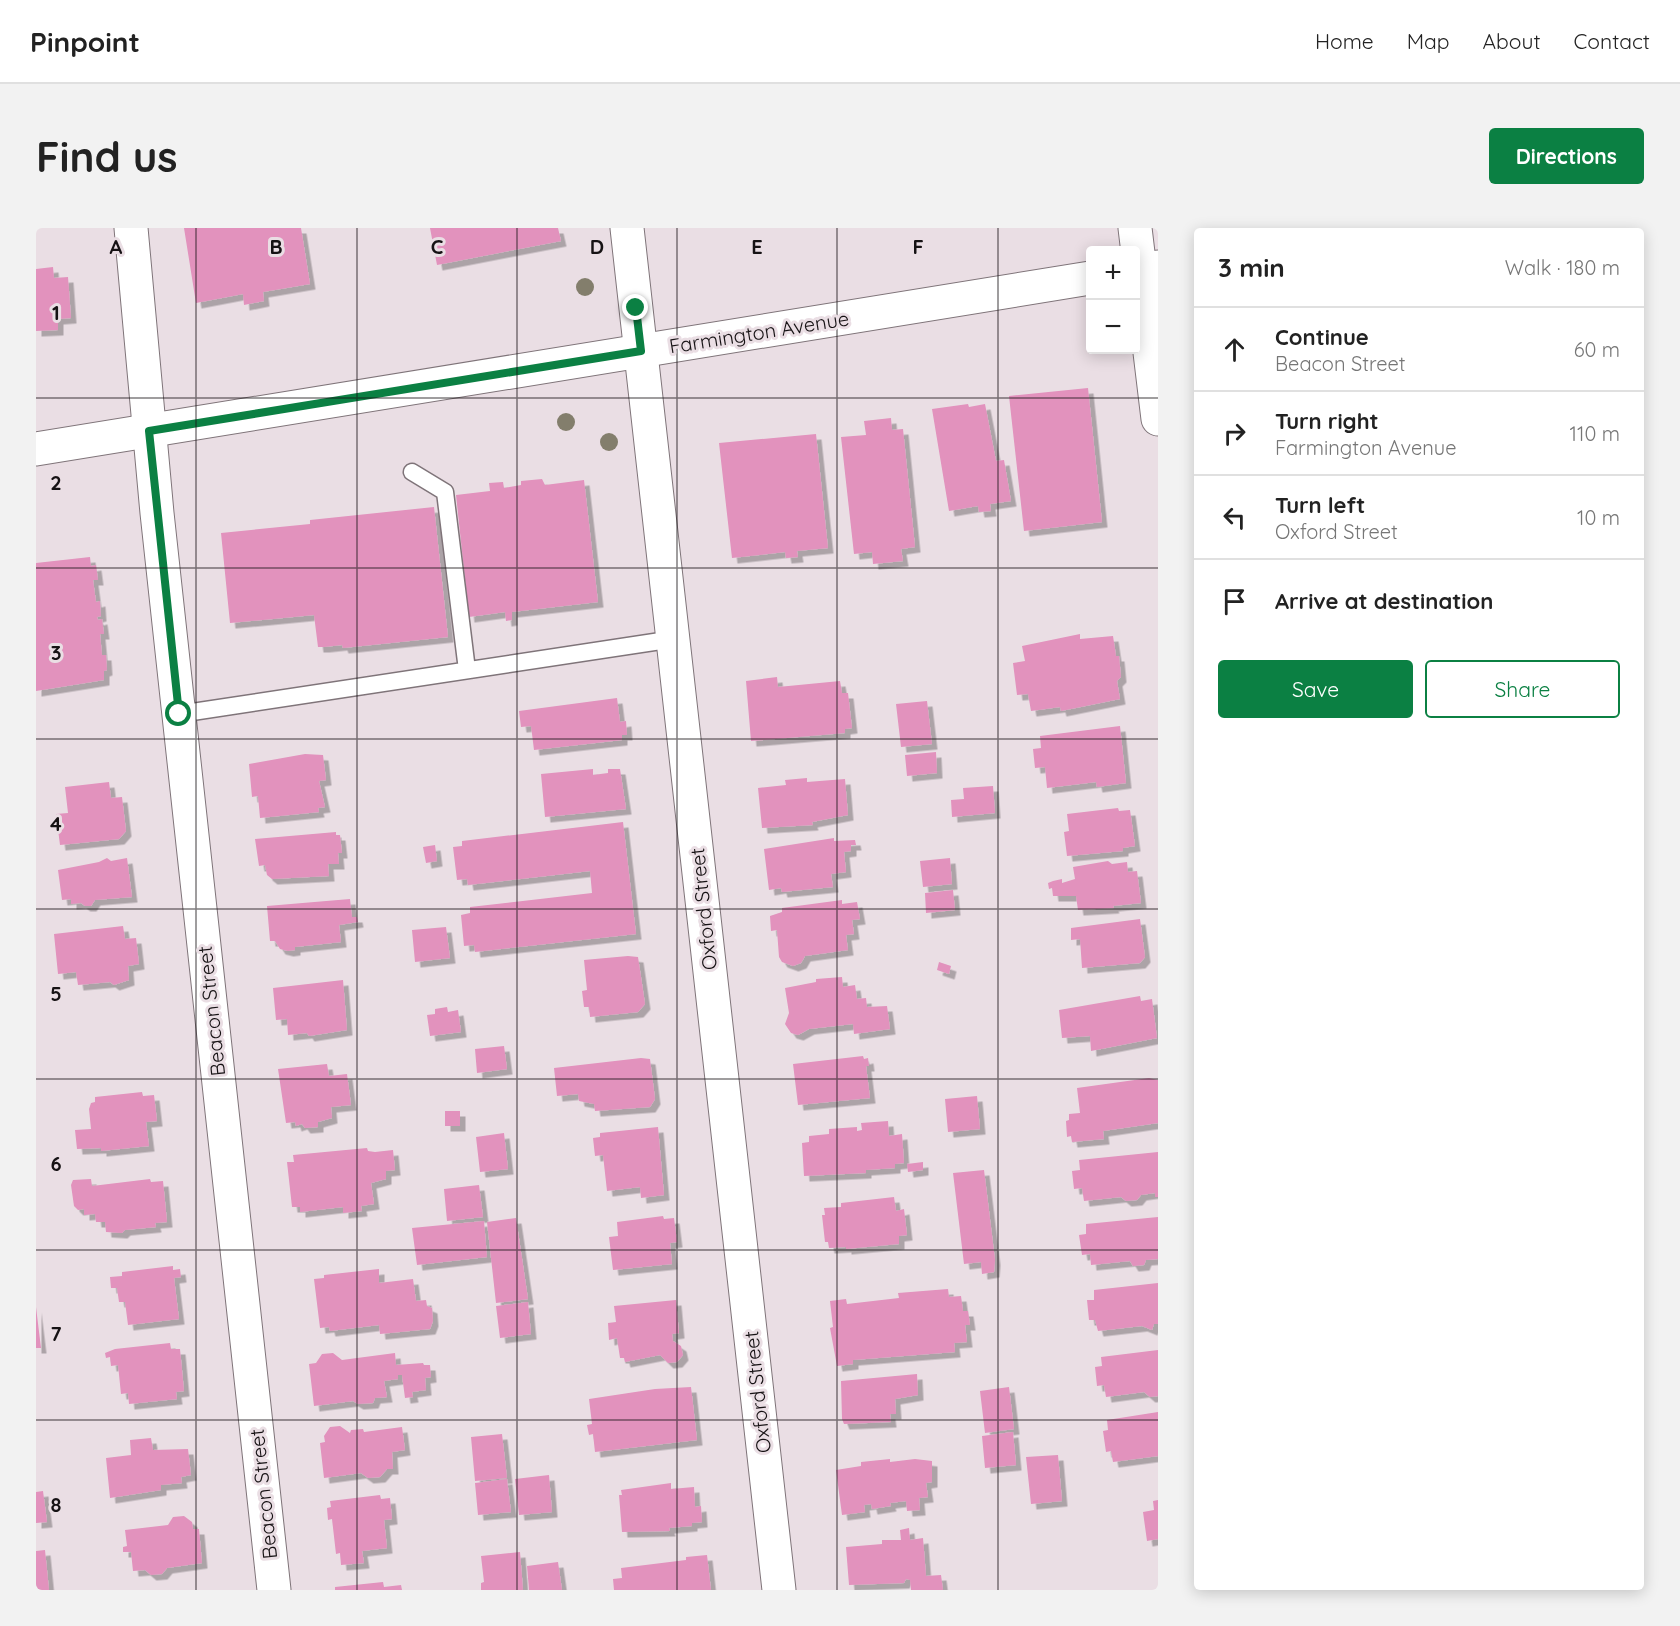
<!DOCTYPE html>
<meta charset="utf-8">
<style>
body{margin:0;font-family:Quicksand,sans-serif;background:#f2f2f2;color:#222}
.controls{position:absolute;right:18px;top:18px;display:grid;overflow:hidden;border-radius:6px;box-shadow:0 3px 15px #0003}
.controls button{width:54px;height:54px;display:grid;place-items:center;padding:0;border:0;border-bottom:2px solid #e0e0e0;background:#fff;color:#222;font:30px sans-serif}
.stop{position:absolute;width:18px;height:18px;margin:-14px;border:4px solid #0b8043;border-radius:50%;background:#fff}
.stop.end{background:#0b8043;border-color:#fff;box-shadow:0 2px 6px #0008}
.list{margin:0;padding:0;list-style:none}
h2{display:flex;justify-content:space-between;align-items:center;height:78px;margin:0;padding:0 24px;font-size:26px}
h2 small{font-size:20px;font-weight:400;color:#767676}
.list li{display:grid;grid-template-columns:39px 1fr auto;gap:18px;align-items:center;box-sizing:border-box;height:84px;padding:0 24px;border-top:2px solid #e0e0e0}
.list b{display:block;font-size:22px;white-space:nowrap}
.list p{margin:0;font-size:20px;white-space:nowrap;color:#767676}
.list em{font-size:20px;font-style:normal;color:#767676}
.actions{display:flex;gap:12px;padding:18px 24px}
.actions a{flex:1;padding:14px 0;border:2px solid #0b8043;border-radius:6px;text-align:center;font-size:21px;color:#0b8043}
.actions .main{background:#0b8043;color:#fff}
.icon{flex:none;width:33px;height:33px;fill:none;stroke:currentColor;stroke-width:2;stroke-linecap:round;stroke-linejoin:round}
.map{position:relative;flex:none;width:1122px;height:1362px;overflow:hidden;border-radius:6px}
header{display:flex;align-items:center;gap:36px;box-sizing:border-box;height:84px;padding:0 30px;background:#fff;border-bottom:2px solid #e0e0e0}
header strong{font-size:28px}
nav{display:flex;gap:33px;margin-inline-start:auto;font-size:21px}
.intro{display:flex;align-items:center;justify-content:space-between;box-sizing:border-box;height:144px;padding:0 36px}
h1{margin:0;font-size:42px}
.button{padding:15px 27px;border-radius:6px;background:#0b8043;color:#fff;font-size:21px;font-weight:700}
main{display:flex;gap:36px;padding:0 36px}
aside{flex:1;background:#fff;border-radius:6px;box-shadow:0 3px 15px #0003}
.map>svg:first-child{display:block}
.building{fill:#e292bd;filter:url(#shadow)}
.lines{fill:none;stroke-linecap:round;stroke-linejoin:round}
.lane-casing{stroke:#7f7479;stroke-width:19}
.street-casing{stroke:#7f7479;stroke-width:35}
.primary-casing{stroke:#7f7479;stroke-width:35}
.lane{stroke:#fff;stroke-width:16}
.street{stroke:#fff;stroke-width:33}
.primary{stroke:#fff;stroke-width:33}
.tree{fill:#837e6c}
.route{stroke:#0b8043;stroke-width:8}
.grid{fill:none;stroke:#161214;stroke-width:1.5;stroke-opacity:0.55}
.labels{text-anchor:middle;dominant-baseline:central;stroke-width:6;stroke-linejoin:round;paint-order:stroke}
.street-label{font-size:20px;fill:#161214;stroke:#eadee4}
.grid-label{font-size:20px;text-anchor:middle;font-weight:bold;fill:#161214;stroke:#eadee4;stroke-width:6;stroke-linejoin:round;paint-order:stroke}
</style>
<header>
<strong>Pinpoint</strong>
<nav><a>Home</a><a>Map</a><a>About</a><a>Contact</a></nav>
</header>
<div class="intro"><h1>Find us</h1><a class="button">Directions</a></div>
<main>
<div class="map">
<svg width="1122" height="1362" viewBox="0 0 1122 1362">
<defs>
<filter id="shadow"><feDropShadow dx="5.5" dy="5.5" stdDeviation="0" flood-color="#0004"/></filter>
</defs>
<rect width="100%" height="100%" fill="#eadee4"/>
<path class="building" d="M148 0H265L274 56 227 64 228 73 208 77 207 66 160 75Z
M394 0H522L525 13 401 37Z
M17 39 18 50 32 49 35 90 22 91V102L0 103V41Z
M1052 160 1066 294 988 303 973 168Z
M932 176 933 179 949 176 960 233 968 232 975 273 954 276 955 283 943 284 942 278 913 283 896 181Z
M855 190 856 202 867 201 879 319 865 321 867 333 837 336 836 324 818 326 805 209 830 207 828 193Z
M780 206 792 320 761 323 762 329 750 330 749 324 696 330 683 215Z
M506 251 509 257 548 252 562 374 476 384V392L470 393 469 384 433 389 420 267 454 263 453 255 467 254 468 260 485 257V253Z
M398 279 412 409 307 420 306 417 288 419H282L278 387 194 395 185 305 274 296V292Z
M54 329 55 338 60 337 62 352H57L60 374 64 373 65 388 61 389 62 392 66 391 68 406H64L66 427H70L71 442 68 443V452L0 463V335Z
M1044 406V411L1077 408 1080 428H1083L1085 449 1081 453 1084 471 1025 483 1024 479 995 483 992 466 981 467 977 435 989 433 986 418Z
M741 449 742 459 804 453 806 465H812L816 500 809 501V505L715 513 710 453Z
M581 470 584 494 590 493 591 507H586V512L498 522 495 498 485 499 483 483Z
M891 473 896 516 865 519 860 476Z
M1084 498 1090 555 1061 559 1060 554 1011 560 1009 539 999 540 997 521 1005 520 1004 508Z
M900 524 901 545 871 548 869 527Z
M269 526 287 527 290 552 283 553 289 579 282 580 283 584 224 590 222 568 216 569 213 536Z
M557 541V547L572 545V541H584L590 581 509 589 505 546Z
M771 550V554L809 551 812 587 776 594 777 597 726 600 722 560 750 557 749 552Z
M73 554 75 570 86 569 90 603 83 611 24 617 20 586 32 585 29 559Z
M957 558 959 585 916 589 915 572 928 571 927 560Z
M1082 580 1083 583 1094 582 1099 618 1087 620V623L1031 628 1028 604 1033 603 1031 586Z
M587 594 600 706 439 724 438 717 428 718 425 687 434 685V679L556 665 554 643 432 657 431 651 421 652 417 619 426 618V613Z
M300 604V607H304L306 625H302L303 636H292L293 648 236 651 231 647 229 637 223 638 219 611Z
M798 610V613L819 612 820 617H815V623L808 624 810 644 795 646 797 659 746 664 745 660 733 662 728 621Z
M399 617 401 633 390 635 387 619Z
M71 630 75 633 91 630 96 669 59 672 55 678H49L45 675 35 676V671L26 672 22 642 63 634Z
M914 630 916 656 887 659 884 633Z
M1072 633 1076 636 1091 634 1092 644 1101 643 1105 675 1077 678 1078 680 1042 682 1040 668H1017L1016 660 1013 661 1012 655 1017 653 1026 651V655L1039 651 1037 639Z
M917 662 919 682 890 685 889 665Z
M314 671 316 689H321L322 694 303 697 305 714 259 719V722L252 723 244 721 239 713H234L231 678Z
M806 672V676L821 674 824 691 816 692 818 706 810 707 812 722 769 728 765 735 757 738 746 734 743 729 741 702 735 703 734 688 746 684V680Z
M1104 691 1109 729 1104 735 1046 740 1044 711 1035 712V700Z
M87 698 89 711 100 710 103 736 92 738 93 752 78 757 74 754 42 757 40 744 22 746 18 706Z
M410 699 414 730 379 734 376 702Z
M592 728 602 729 609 776 602 784 554 789 553 779H548L546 763 551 762 548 732Z
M903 734 915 738 913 746 901 742Z
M806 749 807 759 819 757 821 771 830 770 831 779 851 778 854 801 818 806 817 796 773 801 762 807 755 805 749 796 753 785 749 760 780 754V751Z
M307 752 311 802 273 808 271 805 252 807 251 791 240 792 237 760Z
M1104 768 1105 773 1116 771 1121 810 1055 823 1054 808 1026 810 1023 782Z
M411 779 412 784 422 782 425 804 394 808 391 787 399 786V781Z
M468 818 471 841 441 845 439 821Z
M827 828 828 831 832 830 833 838H830L834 870 762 877 757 836Z
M605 830 614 831 619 871 614 879 559 883 558 876 543 873 542 866 521 868 518 840Z
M291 836 293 848 311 846 315 877 295 879 296 890 282 894V899L269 900 266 896 260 898 259 894 250 895 242 841Z
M1113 850 1122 852V895L1067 903 1068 911 1036 914 1035 908 1031 909 1030 893 1033 892V886L1044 885 1041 860Z
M106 864 107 868 118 867 121 893 110 894 113 918 65 923V920L41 921 39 902 55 901 53 881 55 875 59 874V869Z
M941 868 944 901 912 904 909 871Z
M409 883H424V898H409Z
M852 893 853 908 866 906 868 935 859 936V940L830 942V945L768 948 766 915 773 914V908L793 906V901L821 899V903L826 902 825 895Z
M622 899 628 967 605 970 604 959 571 963 567 927 559 928 557 910 564 909V905Z
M468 905 472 941 444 944 440 909Z
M331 920 332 923 339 924 357 922 359 942 350 943V951L335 955 338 976 325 978 326 983 307 985V979L264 984V979H256L251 934H258L257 927Z
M1122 924V969H1119V965L1105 967 1101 972 1090 973 1085 969 1048 973 1046 960 1038 961 1036 943 1044 942 1043 932Z
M887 934V942L872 944 871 936Z
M948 942 959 1032 958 1044 946 1046 945 1034 928 1036 917 945Z
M55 951 56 958 114 951 115 954 127 953 131 994 119 995 120 999 89 1002 86 1005 70 1004 69 994H60L59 986 48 987V981L42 982 38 978 35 957 37 952Z
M443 957 447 989 411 993 408 961Z
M858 969 860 983 868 981 871 1007 863 1008V1016L810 1021V1019L793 1020 792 1014H789L786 987H789L788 980 805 979V975Z
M627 988 628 991 638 990 641 1014 634 1015 636 1036 577 1042 573 1009 582 1008 581 994Z
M1122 989V1031L1110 1032 1108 1037 1097 1038 1094 1033 1055 1037 1054 1026 1046 1027 1043 1007 1050 1006V996Z
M480 990 492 1071 460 1075 451 994Z
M448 993 451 1029 381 1037 376 1000Z
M137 1038V1042L144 1041 145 1049 138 1050 143 1091 92 1097 89 1074H83L81 1060H75L74 1049 86 1048V1044Z
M343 1041V1055L377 1051 380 1073 390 1072 391 1078 396 1080 397 1093 394 1101 344 1106 343 1097 294 1103 293 1099 284 1100 278 1051 288 1050V1047Z
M1122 1055V1096H1118L1116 1102 1106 1098 1062 1103 1059 1092H1053L1051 1072H1058V1062Z
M912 1061 913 1069 925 1068 927 1083H932L934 1097H929L931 1114 918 1115 919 1124 817 1132V1136L801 1138 794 1100 797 1099 794 1073 810 1071 811 1076 863 1070 862 1065Z
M640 1072 643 1105 636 1106 637 1113 645 1118 647 1127 641 1134 632 1135 624 1127 589 1134 588 1130H584L581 1110 573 1112 572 1095 580 1094 578 1078Z
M492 1074 495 1106 464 1110 460 1078Z
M0 1079 5 1120H0Z
M134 1115 135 1121H144L148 1163 140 1164 141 1171 93 1176 92 1165 85 1166 82 1137 75 1138 74 1129 70 1130 69 1125 79 1121Z
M1122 1122V1168L1114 1169 1108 1164 1070 1169 1068 1157 1061 1158 1059 1139 1066 1138 1065 1129Z
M297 1125 306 1132 359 1125 360 1137 387 1135 388 1137H394L395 1149 389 1150 390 1162 376 1164 377 1169 369 1170 366 1147H362V1151L348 1153 351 1169 339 1170 337 1175 322 1176 317 1173 278 1178 273 1136 280 1135 286 1126Z
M881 1146 882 1167 859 1171 860 1186H854L855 1194 808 1196 806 1191 805 1153Z
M655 1159 661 1212 559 1224 557 1206 553 1207 551 1197 556 1196 553 1171 619 1161Z
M973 1159 978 1201 949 1205 944 1163Z
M1122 1184V1228L1077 1234 1075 1223 1070 1224 1067 1203 1072 1202 1071 1192Z
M304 1198 314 1205 315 1202 327 1201 328 1204 366 1199 369 1222 356 1224 357 1241H351L344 1249 332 1250 325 1245 288 1250 284 1215 289 1214 288 1208 294 1199Z
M977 1204 980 1237 949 1240 946 1208Z
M466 1206 471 1250 439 1253 435 1209Z
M115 1210 117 1222 152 1221 155 1247 145 1249 146 1255 125 1257V1262L74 1270 70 1230 95 1227 94 1212Z
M1022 1227 1026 1273 995 1276 990 1229Z
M854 1231V1234L879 1231 896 1233V1254L890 1255 892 1269 883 1270 884 1282 871 1283 870 1273 854 1275 855 1278 836 1281 835 1276 828 1277 829 1284 806 1287 800 1242 825 1238V1234Z
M513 1247 516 1284 483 1287 479 1251Z
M471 1251 475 1284 442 1287 439 1255Z
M635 1255V1261L658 1259 659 1279 665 1278 666 1294 656 1295V1298L633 1300 634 1303 586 1304 583 1267H586L585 1262Z
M7 1263 11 1294 0 1295V1264Z
M344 1267 345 1271 354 1270 356 1291 348 1292 351 1320 326 1323 328 1335 305 1337 304 1325 300 1326 296 1291 292 1292 291 1280 295 1279 294 1273Z
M1122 1272V1311L1111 1313 1107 1284 1118 1282 1117 1273Z
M148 1288 156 1294 157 1301H163L166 1335 131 1340 126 1346 115 1347 109 1342 97 1343 95 1324H87V1319L91 1318 89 1302 132 1297 137 1289Z
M873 1300 874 1312 887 1310 890 1348 905 1347 907 1362H875L874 1352 870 1351 868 1355 813 1357 810 1319 846 1316V1312H865L864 1302Z
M9 1322 13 1362H0V1323Z
M484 1324 487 1362H445V1355L448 1354 445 1328Z
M671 1327 675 1362H578L577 1351 586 1350 585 1340 650 1332V1329Z
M522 1334 526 1362H493L491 1338Z
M347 1354 348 1359 365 1357 366 1362H299V1359Z"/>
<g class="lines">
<g class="lane-casing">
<path id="lane" d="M376 244 409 264 431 442
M143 486 638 411"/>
</g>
<g class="street-casing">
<path id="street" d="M95 0 121 285 238 1362
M591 0 743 1362
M1099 0 1122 191"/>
</g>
<g class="primary-casing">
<path id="primary" d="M1100 43 1122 39
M0 221 1054 50"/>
</g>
<use href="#lane" class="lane"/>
<use href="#street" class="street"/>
<use href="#primary" class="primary"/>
</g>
<g class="tree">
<circle cx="549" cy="59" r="9"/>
<circle cx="530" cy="194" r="9"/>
<circle cx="573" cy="214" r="9"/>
</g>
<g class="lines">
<path class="route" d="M143 486 113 203 605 123 600 80"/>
</g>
<path class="grid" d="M160 0V1362M321 0V1362M481 0V1362M641 0V1362M801 0V1362M962 0V1362M0 170H1122M0 340H1122M0 511H1122M0 681H1122M0 851H1122M0 1022H1122M0 1192H1122"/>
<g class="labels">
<g class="street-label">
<text transform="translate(723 104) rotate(-9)">Farmington Avenue</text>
<text transform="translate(667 681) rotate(-96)">Oxford Street</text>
<text transform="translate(175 783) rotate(-96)">Beacon Street</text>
<text transform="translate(721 1164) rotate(-96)">Oxford Street</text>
<text transform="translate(227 1266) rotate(-96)">Beacon Street</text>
</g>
</g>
<g class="grid-label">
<text x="80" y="26">A</text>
<text x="240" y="26">B</text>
<text x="401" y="26">C</text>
<text x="561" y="26">D</text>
<text x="721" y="26">E</text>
<text x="882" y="26">F</text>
<text x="20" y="92">1</text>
<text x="20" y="262">2</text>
<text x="20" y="432">3</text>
<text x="20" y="603">4</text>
<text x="20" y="773">5</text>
<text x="20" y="943">6</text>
<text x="20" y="1113">7</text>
<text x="20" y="1284">8</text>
</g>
</svg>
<div class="controls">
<button>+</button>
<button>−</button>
</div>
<div class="stop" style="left:143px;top:486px"></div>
<div class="stop end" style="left:600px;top:80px"></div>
</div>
<aside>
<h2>3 min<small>Walk · 180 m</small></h2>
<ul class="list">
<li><svg class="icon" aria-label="ahead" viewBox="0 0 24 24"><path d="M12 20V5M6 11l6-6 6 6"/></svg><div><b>Continue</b><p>Beacon Street</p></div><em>60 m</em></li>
<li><svg class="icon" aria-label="right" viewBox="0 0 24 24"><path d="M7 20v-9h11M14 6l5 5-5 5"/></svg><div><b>Turn right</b><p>Farmington Avenue</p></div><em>110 m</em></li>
<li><svg class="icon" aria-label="left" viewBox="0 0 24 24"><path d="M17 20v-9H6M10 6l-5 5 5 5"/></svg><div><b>Turn left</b><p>Oxford Street</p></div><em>10 m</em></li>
<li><svg class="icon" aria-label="arrive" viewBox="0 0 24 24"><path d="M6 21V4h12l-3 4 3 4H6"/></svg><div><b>Arrive at destination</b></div></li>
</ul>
<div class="actions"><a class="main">Save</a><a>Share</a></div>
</aside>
</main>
